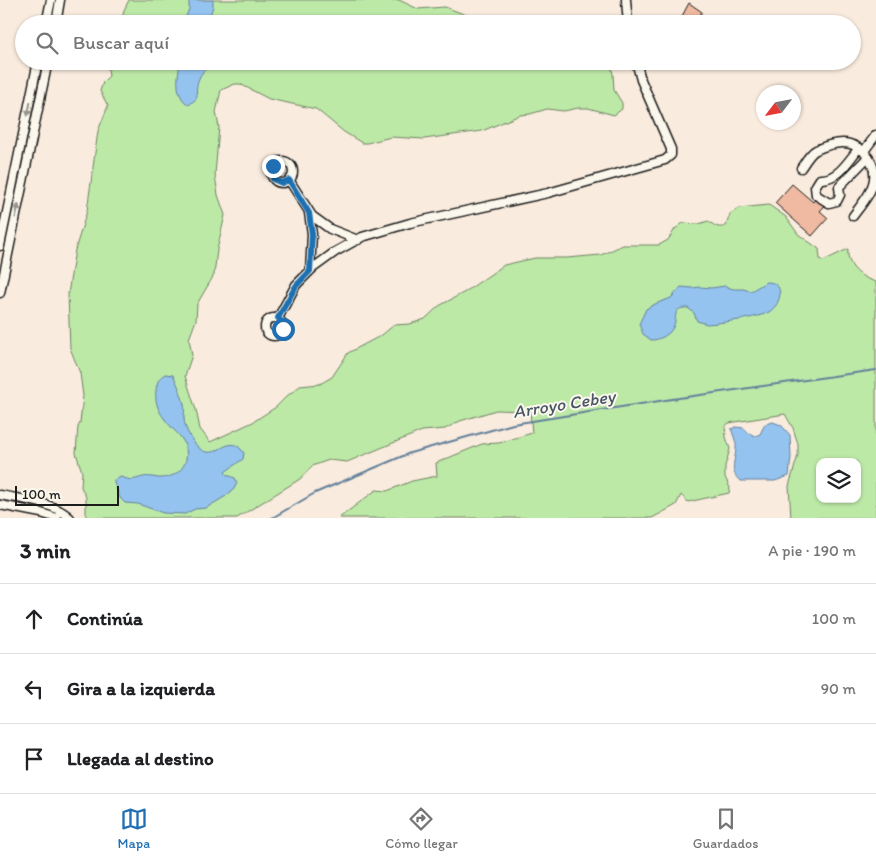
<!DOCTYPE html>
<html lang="es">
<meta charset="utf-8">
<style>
body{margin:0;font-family:Itim,sans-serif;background:#f2f2f2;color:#202124}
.controls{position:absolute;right:15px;bottom:15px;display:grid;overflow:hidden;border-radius:10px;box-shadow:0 1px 4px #0004}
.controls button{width:45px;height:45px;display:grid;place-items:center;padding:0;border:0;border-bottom:1px solid #e0e0e0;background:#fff;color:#202124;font:25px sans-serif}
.compass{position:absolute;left:756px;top:85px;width:45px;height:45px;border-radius:50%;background:#fff;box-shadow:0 1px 4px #0004;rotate:238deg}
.scale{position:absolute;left:15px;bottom:12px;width:104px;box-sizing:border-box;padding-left:5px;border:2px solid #1c1c1c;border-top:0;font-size:14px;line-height:18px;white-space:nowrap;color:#1c1c1c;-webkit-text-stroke:4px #fbf7ec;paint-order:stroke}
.stop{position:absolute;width:15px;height:15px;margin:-11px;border:4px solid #1f6fb2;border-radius:50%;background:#fff}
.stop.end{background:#1f6fb2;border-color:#fff;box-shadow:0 1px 5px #0008}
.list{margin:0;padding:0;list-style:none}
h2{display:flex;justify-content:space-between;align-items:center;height:65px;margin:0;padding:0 20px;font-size:21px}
h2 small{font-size:16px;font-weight:400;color:#757577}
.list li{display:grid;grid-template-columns:32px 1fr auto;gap:15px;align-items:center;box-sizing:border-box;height:70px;padding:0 20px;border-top:1px solid #e0e0e0}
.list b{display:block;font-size:19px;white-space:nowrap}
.list em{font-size:16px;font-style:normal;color:#757577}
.icon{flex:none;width:28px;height:28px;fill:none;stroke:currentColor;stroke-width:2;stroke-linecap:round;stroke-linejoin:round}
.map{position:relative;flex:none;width:876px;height:518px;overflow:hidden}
.search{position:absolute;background:#fff;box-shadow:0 1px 4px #0004;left:15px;right:15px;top:15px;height:55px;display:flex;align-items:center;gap:12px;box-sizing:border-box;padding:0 18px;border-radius:28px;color:#757577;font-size:19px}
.sheet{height:275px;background:#fff}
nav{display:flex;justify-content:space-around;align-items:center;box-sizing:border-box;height:70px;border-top:1px solid #e0e0e0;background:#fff;font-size:14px;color:#757577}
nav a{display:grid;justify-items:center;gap:2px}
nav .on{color:#1f6fb2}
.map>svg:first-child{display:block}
.green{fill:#bde9a7;stroke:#6c8262;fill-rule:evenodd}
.water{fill:#94c3ef;stroke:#64809b}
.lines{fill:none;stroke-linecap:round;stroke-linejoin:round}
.stream{stroke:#64809b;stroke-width:2}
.building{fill:#efbaa1;stroke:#1c1c1c}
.minor-casing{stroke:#1c1c1c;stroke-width:11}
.minor{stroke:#fbf7ec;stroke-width:8}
.oneway{fill:#97948e}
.route{stroke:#1f6fb2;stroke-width:6}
.labels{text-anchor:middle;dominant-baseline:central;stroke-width:4;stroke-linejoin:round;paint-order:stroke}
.water-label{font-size:18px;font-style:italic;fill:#465666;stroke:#fbf7ec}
</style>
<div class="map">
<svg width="876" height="518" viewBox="0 0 876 518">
<rect width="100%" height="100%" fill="#f9ebdd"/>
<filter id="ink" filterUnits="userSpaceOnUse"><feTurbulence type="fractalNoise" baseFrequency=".02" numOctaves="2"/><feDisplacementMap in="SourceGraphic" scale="10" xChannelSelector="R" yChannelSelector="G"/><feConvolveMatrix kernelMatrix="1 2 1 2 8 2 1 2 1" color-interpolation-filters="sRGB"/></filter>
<g filter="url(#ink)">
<path class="green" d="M129 0H399L418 9 445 7 469 16 484 19 494 23 521 24H121L124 10Z
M107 61H610L613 74 614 90 622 103V109L614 115 588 108H578L564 111 547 109 530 114 520 115 482 131 424 139 391 137 367 143H362L344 132 316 109 269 99 240 84H235L221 90 216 112 219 127 215 175 218 195 225 215 217 250 214 275 197 304 196 320 189 339 192 355 185 376 196 410 200 429 210 442 253 422 276 407 287 396 300 386 320 384 332 377 348 353 382 335 394 325 410 324 425 319 439 306 465 292 504 265 535 258H567L601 255 623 245H659L668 240 675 229 683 223 699 224 708 221C715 226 719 229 726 226L730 214 739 208 769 205 786 217 798 234 819 249 820 259 823 261 848 249C846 266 861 278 876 282V518H791L789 486 798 455V444L793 428 785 414 729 423 725 426 726 437 730 449 725 466V477L730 488 729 493 688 502 681 495 676 505 652 518H339L376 490 387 491 412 481 437 476 436 463 482 444 499 443 532 433 530 411 496 410 460 421 445 429 422 431 347 462 329 460 312 466 300 479 237 518H86V497L81 487 82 472 76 453 78 427 80 423 83 396 80 373 70 348 68 294 75 250 87 211 98 131 108 106 100 91 103 82 109 76ZM820 462H857V499H820Z"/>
<path class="water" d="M189 0H213V7L211 12 217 24H183L189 9Z
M181 61H207L210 66C199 72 195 85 197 98L189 105C174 96 177 76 181 61Z
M766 282C785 281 783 303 769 312 759 318 720 323 707 324L697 321 694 313 688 308C670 307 679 319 672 329 670 333 666 335 663 337 658 339 656 340 651 340L643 334 639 324 646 309 655 304 671 298 681 287 692 288 700 287 711 288 725 286 733 289H743L751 291Z
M165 374 173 375C177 382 182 396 184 404 185 409 184 414 184 419 185 429 191 440 198 447 216 465 228 429 244 453L243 459 225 472 227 475 235 478 237 483 234 489 226 496 206 508 195 509 185 514 163 513 138 504 125 503 120 498 114 483V480L121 477C132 481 132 480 143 477 147 476 153 477 158 478 181 479 194 459 182 439 180 436 177 433 174 430 163 418 154 408 156 390 157 383 158 378 165 374Z
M773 422 781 425 790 435 791 457 789 476 775 481H741C727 472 737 458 736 444 735 439 733 434 731 429L736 427 744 428 747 432 755 436 760 434 765 424Z"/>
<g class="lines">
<path class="stream" d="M272 518 315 493 410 453 513 424 672 399 876 370"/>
</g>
<path class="building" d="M689 3 702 12 694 24H682L680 20Z
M792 184 813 202 821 194 829 201 820 211 828 218 812 236 775 203Z"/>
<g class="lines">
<g class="minor-casing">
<path id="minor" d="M626 0 628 24
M46 24 51 0
M56 24 60 0
M859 148C848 161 838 180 820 179L815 187 816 195 829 203 837 201 840 195 839 187 868 157
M864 151 876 135
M271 172a11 11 0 1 1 22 0a11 11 0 1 1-22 0Z
M801 168C805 162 810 153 816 150 825 146 839 141 850 144 865 148 876 164 874 179 872 193 861 205 853 216
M289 180 312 216 330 229 358 240
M309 213 312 234 310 271
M0 246 38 61
M0 293 48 61
M265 327a9 9 0 1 1 18 0a9 9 0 1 1-18 0Z
M278 318 296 285 313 268 335 252 362 237 410 223 548 193 665 160 671 155V149L641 80 636 61
M0 495C23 500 52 501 70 518
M0 505 41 513 57 518"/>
</g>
<use href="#minor" class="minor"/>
</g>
<defs><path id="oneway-solid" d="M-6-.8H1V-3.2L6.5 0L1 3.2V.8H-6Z" transform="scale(1.25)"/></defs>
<g class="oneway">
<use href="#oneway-solid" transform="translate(29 109) rotate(102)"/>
<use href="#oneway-solid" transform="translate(17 211) rotate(-78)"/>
</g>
</g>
<g class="lines" filter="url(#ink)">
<path class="route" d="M273 166 271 172 273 179 282 183 289 180 309 213 312 234 310 271 296 286 278 318 283 323V329"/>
</g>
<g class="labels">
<g class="water-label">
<text transform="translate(564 404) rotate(-9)">Arroyo Cebey</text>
</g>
</g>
</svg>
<div class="controls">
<button><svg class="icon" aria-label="layers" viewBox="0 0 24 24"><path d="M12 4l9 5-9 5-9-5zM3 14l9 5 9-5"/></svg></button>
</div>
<svg class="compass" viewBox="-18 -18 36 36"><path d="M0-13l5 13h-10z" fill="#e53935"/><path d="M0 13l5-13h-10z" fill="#757577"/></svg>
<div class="scale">100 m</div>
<div class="stop" style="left:283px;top:329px"></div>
<div class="stop end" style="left:273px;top:166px"></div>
<div class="search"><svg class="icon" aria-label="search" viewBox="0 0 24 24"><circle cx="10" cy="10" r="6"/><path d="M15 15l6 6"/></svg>Buscar aquí</div>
</div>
<section class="sheet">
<h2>3 min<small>A pie · 190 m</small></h2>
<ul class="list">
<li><svg class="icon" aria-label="ahead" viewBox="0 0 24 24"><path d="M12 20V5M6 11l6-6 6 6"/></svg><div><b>Continúa</b></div><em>100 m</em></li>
<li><svg class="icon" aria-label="left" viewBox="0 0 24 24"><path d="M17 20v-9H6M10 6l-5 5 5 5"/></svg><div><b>Gira a la izquierda</b></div><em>90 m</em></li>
<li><svg class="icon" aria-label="arrive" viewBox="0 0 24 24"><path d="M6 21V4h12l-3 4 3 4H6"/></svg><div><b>Llegada al destino</b></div></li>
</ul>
</section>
<nav>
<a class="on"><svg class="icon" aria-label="map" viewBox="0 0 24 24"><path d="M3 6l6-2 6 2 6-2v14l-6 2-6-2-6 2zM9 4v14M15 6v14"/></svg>Mapa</a>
<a><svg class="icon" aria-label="directions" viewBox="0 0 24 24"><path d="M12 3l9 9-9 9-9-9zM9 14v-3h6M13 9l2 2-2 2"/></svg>Cómo llegar</a>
<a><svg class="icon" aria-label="saved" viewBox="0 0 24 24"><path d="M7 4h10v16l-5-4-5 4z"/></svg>Guardados</a>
</nav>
